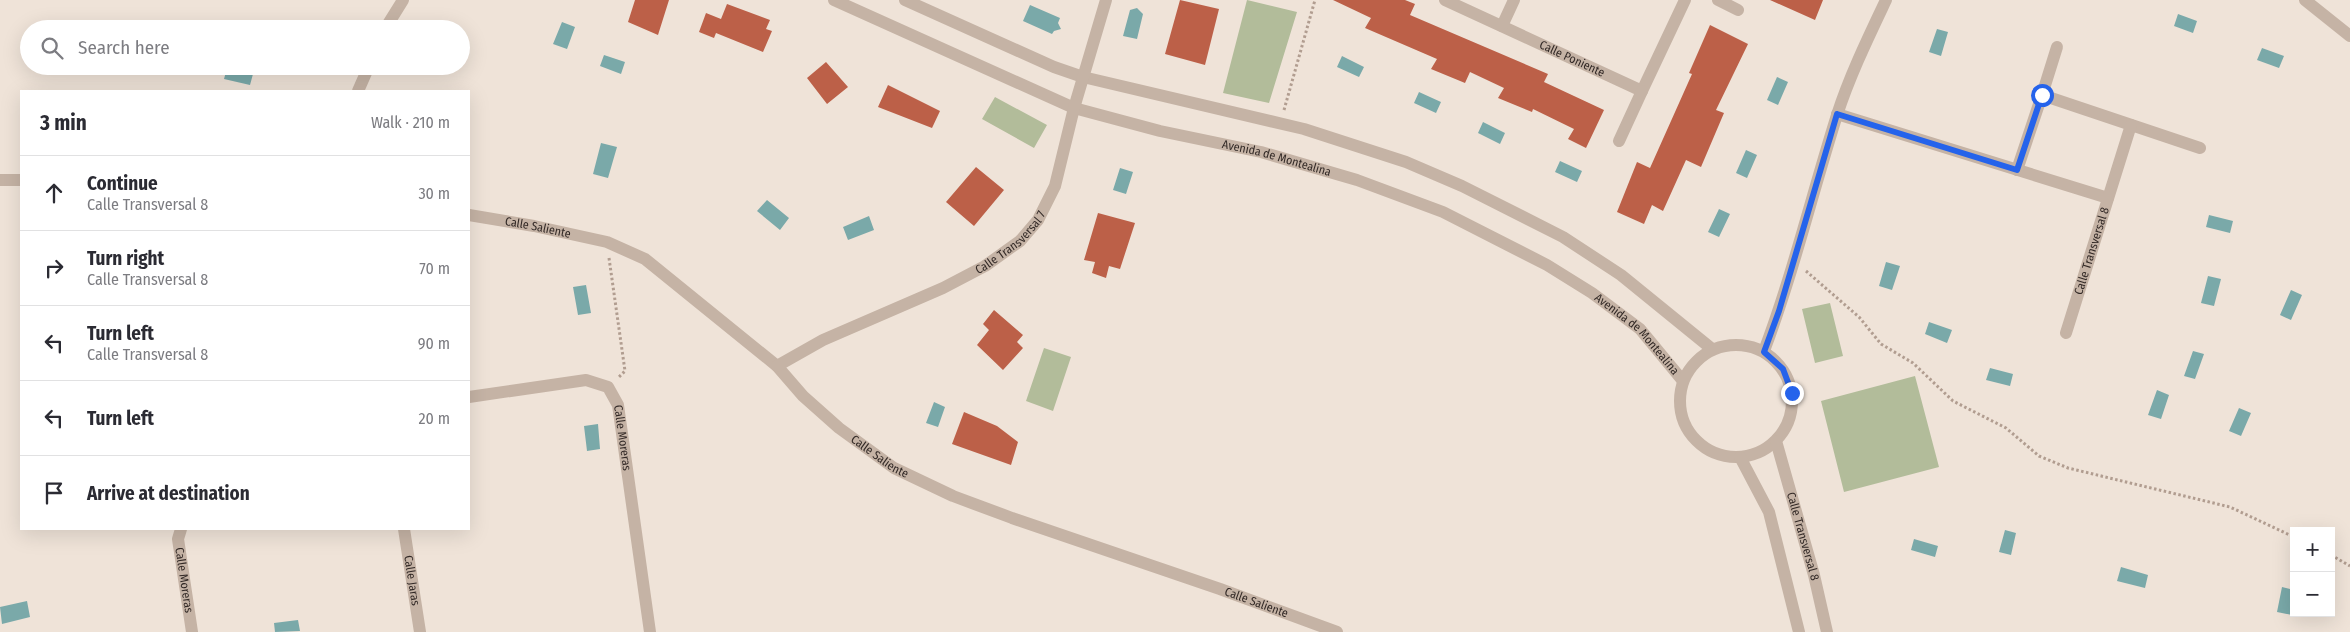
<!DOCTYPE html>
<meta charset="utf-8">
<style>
body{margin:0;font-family:"Fira Sans Condensed",sans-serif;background:#f7f7f7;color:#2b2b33}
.controls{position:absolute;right:15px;bottom:15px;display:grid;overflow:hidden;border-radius:0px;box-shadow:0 5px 20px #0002}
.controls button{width:45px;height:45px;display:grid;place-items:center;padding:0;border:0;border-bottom:1px solid #e1e1e2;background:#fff;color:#2b2b33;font:25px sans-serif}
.stop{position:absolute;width:15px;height:15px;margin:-11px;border:4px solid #2563eb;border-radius:50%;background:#fff}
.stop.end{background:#2563eb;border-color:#fff;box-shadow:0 1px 5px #0008}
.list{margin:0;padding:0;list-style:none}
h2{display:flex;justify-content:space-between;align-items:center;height:65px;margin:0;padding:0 20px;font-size:21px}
h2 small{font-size:16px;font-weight:400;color:#7c7c81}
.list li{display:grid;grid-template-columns:32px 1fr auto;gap:15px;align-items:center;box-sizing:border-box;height:75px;padding:0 20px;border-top:1px solid #e1e1e2}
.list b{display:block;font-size:19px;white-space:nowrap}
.list p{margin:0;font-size:16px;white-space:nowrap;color:#7c7c81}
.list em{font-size:16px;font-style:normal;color:#7c7c81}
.icon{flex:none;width:28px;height:28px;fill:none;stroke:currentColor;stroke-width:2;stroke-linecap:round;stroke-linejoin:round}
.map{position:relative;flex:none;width:2350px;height:632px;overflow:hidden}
.search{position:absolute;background:#fff;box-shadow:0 5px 20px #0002;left:20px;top:20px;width:450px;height:55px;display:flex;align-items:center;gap:12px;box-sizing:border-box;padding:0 18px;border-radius:28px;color:#7c7c81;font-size:19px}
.panel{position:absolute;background:#fff;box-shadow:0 5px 20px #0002;left:20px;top:90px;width:450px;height:440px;border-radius:0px}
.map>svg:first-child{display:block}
.green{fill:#b2bc9a}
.water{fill:#7aa9a9}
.building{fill:#bc6048}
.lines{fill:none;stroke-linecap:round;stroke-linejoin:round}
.path{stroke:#b19d90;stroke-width:3;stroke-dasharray:2.5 2.5;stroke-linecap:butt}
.street{stroke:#c5b3a5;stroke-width:12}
.route{stroke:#2563eb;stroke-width:6}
.labels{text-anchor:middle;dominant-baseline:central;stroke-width:4;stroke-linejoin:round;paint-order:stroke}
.street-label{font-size:12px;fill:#322926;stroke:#f7ede4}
</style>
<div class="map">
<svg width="2350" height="632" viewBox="0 0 2350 632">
<rect width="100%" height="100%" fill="#efe3d8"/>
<path class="green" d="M1247 0 1297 12 1269 103 1223 93Z
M995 97 1047 125 1034 148 982 119Z
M1830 303 1843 356 1815 363 1802 309Z
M1044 348 1071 357 1053 411 1026 401Z
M1915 376 1939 467 1844 492 1821 401Z"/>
<path class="water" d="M1030 5 1060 18 1058 23 1061 29 1054 31 1052 34 1023 21Z
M1137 8 1143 14 1137 39 1123 36 1130 10Z
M2178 14 2197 21 2193 33 2174 26Z
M562 22 575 27 567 49 553 44Z
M1937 29 1948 32 1941 56 1929 52Z
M2262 48 2284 56 2279 68 2257 60Z
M604 55 625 62 621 74 600 66Z
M1342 56 1364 67 1359 77 1337 67Z
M227 68 253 74 250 85 224 79Z
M1777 77 1788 82 1778 105 1767 100Z
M1419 92 1441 102 1436 113 1414 103Z
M1483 122 1505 133 1500 144 1478 133Z
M601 143 617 147 608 178 593 174Z
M1746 150 1757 155 1747 178 1736 173Z
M1560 161 1582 171 1577 182 1555 172Z
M1120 168 1133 172 1126 194 1113 190Z
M767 200 789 218 780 230 757 211Z
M1719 209 1730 214 1719 237 1708 232Z
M2209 215 2233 221 2230 233 2206 227Z
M869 216 874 230 848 240 843 227Z
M1886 262 1900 266 1892 290 1879 286Z
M2208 276 2221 279 2214 306 2201 303Z
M586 285 591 313 578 315 573 287Z
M2291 290 2302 295 2291 320 2280 315Z
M1929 322 1952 330 1947 343 1925 334Z
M2193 351 2204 354 2195 379 2184 376Z
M1990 368 2013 374 2010 386 1986 380Z
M2157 390 2169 395 2161 419 2148 415Z
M934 402 945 407 938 427 926 423Z
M2239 408 2251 413 2241 436 2229 431Z
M598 424 600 449 587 451 584 426Z
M2005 530 2016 533 2011 555 1999 552Z
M1914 539 1938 546 1935 557 1911 550Z
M2121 567 2148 575 2145 588 2117 581Z
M2282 587 2294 590 2292 615 2277 612Z
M27 601 30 617 2 624 0 607Z
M298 620 300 631 275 632 274 623Z"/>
<path class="building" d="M635 0H669L658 35 628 22Z
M1180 0 1219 9 1205 65 1165 54Z
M1333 0H1405L1415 4 1410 15 1548 74 1544 82 1604 110 1586 148 1568 139 1574 129 1533 109 1532 112 1498 98 1504 88 1470 72 1465 83 1431 69 1437 59 1365 28 1371 18Z
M1770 0H1823L1815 20Z
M727 4 770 20 766 29 772 31 763 52 716 33 714 38 699 32 706 13 721 19Z
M1710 25 1748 44 1716 110 1724 113 1701 167 1686 160 1663 211 1652 205 1644 224 1617 212 1637 162 1650 168 1692 74 1689 73Z
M826 62 848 87 827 104 807 78Z
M888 85 940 111 932 128 878 107Z
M976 167 1004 190 974 226 946 202Z
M1098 213 1135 223 1120 269 1109 266 1106 278 1092 273 1095 262 1084 260Z
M994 310 1023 335 1017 342 1023 348 1003 370 977 345 989 330 983 324Z
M964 412 997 426 1018 442 1011 465 952 444Z"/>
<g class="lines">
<path class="path" d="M1284 110 1315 0
M609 258 625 371 618 378
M1806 271 1859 317 1881 344 1913 363 1953 401 2006 428 2039 456 2068 468 2230 507 2294 537
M2331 555 2350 566"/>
<g class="street">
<path id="s1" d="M834 0 1074 108 1160 131 1261 152 1357 180 1443 212 1547 265 1592 293 1640 329 1683 381"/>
<path d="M905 0 1054 67 1083 77 1304 129 1406 162 1462 186 1563 237 1621 275 1712 349"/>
<path id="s2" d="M1445 0 1642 91 1685 0"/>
<path d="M1718 0 1738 10"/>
<path d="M2305 0 2350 36"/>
<path d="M1502 26 1514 0"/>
<path d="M385 29 403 0"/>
<path d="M358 91 369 66"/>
<path d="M2042 95 2057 47"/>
<path d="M1837 114 2108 198"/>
<path d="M1619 141 1642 91"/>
<path d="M2017 170 2042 95 2200 148"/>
<path d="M0 180H21"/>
<path id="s3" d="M469 215 534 226 607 242 645 259 777 366 803 396 839 428 894 468 953 496 1012 518 1220 589 1337 632"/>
<path id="s4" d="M2066 333 2131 125"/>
<circle cx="1736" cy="401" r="56"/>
<path d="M1764 351C1793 274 1812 194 1837 115 1850 75 1868 38 1886 0"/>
<path id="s5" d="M777 366 823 340 943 288 985 266 1020 241 1038 220 1055 186 1074 108 1106 0"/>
<path id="s6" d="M469 397 586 380 608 387 618 405 650 632"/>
<path id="s7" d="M1776 441 1814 575 1827 632"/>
<path d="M1740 457 1769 512 1799 632"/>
<path id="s8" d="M181 529 178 539 192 632"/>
<path id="s9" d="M404 529 420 632"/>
</g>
</g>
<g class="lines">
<path class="route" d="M1792 393 1783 369 1764 352 1779 311 1837 114 2017 170 2042 95"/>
</g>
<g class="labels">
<g class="street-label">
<text stroke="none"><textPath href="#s2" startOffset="140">Calle Poniente</textPath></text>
<text stroke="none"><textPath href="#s1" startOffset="472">Avenida de Montealina</textPath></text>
<text stroke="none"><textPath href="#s3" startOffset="70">Calle Saliente</textPath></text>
<text stroke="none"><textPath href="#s5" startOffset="266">Calle Transversal 7</textPath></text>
<text stroke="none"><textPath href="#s4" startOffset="86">Calle Transversal 8</textPath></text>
<text stroke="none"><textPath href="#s1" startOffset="878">Avenida de Montealina</textPath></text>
<text stroke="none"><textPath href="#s6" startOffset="195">Calle Moreras</textPath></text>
<text stroke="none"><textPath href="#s3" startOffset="490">Calle Saliente</textPath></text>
<text stroke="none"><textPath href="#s7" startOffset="99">Calle Transversal 8</textPath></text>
<text stroke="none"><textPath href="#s8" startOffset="52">Calle Moreras</textPath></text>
<text stroke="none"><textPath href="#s9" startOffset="52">Calle Jaras</textPath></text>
<text stroke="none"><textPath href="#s3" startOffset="895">Calle Saliente</textPath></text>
</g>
</g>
</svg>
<div class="controls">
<button>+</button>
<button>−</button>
</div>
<div class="stop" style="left:2042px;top:95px"></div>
<div class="stop end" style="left:1792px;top:393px"></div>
<div class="search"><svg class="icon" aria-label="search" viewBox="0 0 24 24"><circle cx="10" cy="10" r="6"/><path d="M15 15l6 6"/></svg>Search here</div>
<section class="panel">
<h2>3 min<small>Walk · 210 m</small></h2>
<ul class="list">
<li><svg class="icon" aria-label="ahead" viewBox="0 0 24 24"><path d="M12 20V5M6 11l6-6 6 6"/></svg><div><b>Continue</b><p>Calle Transversal 8</p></div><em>30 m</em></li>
<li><svg class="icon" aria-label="right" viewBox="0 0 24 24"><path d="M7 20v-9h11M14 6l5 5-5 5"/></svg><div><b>Turn right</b><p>Calle Transversal 8</p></div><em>70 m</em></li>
<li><svg class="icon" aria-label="left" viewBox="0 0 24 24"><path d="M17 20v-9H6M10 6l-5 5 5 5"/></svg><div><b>Turn left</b><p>Calle Transversal 8</p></div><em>90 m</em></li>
<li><svg class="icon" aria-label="left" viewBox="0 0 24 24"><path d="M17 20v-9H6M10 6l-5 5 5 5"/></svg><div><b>Turn left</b></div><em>20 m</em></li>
<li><svg class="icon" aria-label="arrive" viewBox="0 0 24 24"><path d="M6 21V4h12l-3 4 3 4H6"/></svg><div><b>Arrive at destination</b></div></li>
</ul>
</section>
</div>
